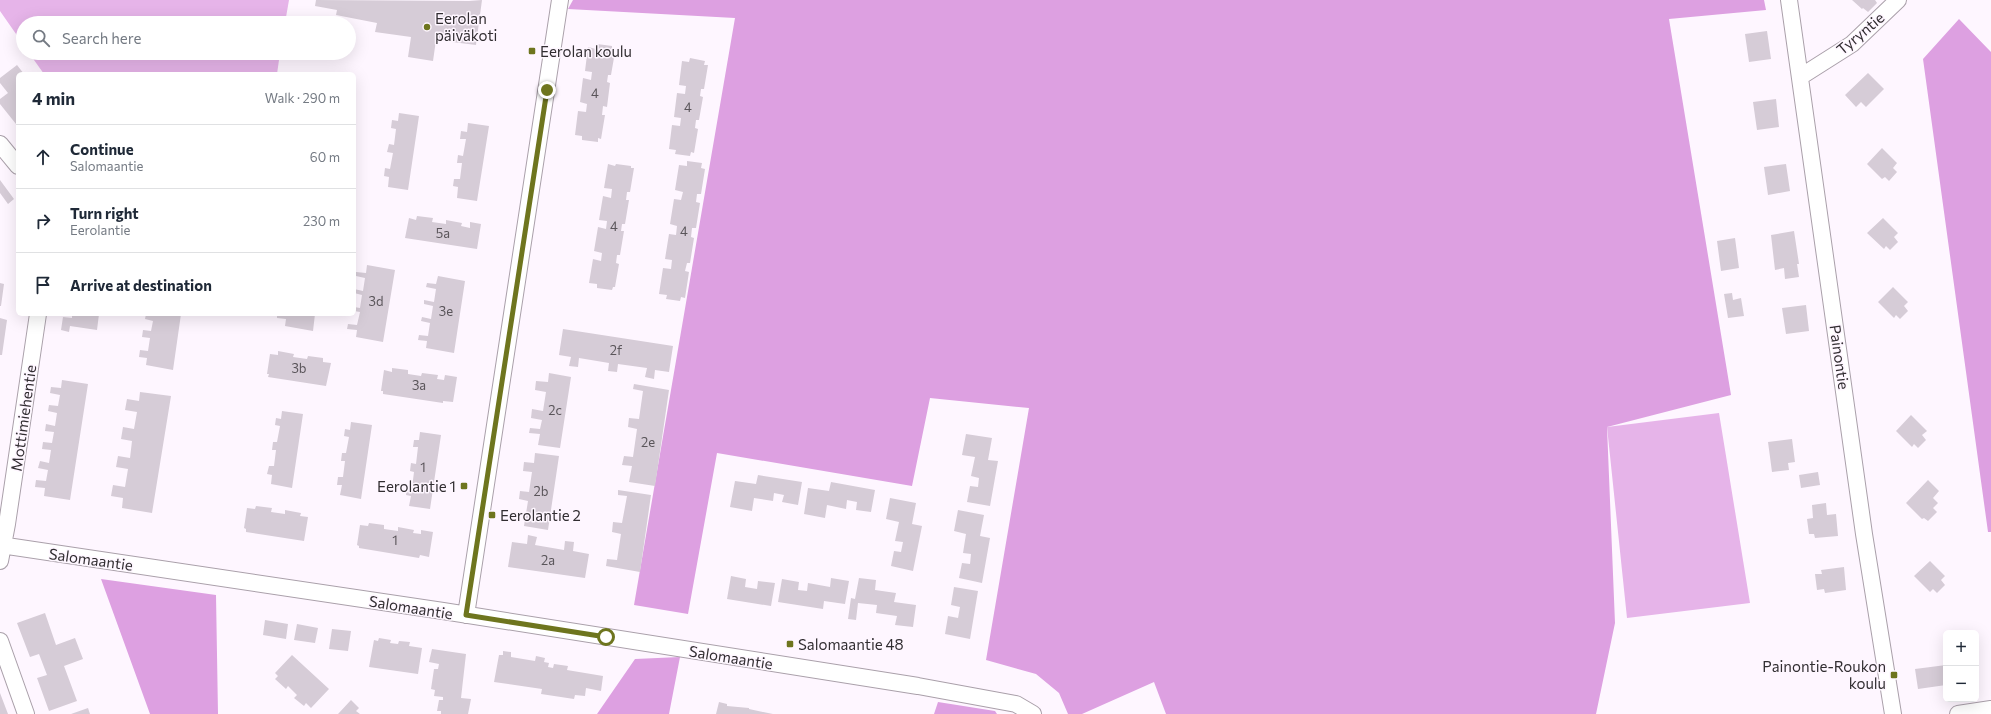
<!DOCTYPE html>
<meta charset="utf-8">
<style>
body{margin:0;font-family:Commissioner,sans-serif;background:#f2f2f3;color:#1f2937}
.controls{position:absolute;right:12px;bottom:12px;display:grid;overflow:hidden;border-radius:6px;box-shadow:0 4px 16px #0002}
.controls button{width:36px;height:36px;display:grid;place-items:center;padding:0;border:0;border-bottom:1px solid #e0e1e3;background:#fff;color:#1f2937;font:20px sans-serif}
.stop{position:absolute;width:12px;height:12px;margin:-9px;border:3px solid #6e751e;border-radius:50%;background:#fff}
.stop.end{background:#6e751e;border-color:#fff;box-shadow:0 1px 4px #0008}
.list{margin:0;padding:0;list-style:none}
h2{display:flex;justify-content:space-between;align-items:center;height:52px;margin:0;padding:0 16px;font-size:17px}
h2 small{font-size:13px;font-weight:400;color:#747a83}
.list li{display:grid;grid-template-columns:26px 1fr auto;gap:12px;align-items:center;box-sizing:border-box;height:64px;padding:0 16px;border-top:1px solid #e0e1e3}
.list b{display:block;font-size:15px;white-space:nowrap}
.list p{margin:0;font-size:13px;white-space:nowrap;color:#747a83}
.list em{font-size:13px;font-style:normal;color:#747a83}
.icon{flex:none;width:22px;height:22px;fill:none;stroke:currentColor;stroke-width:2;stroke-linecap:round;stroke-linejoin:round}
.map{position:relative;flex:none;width:1991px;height:714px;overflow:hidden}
.search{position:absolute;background:#fff;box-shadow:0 4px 16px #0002;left:16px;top:16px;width:340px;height:44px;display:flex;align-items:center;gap:10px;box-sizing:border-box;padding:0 14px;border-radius:22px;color:#747a83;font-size:15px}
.panel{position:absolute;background:#fff;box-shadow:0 4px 16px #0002;left:16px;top:72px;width:340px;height:244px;border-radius:6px}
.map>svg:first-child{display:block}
.green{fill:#e6b4e9}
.forest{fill:#dda0e1}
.building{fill:#d6ccd7}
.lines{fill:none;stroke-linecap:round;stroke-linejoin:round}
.minor-casing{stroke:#aaa0aa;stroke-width:18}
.minor{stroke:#fff;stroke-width:16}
.route{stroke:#6e751e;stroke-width:5}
.poi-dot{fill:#6e751e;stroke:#fef6ff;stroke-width:1.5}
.labels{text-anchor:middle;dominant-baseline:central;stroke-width:3;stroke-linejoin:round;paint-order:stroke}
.number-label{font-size:13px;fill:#5a555a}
.poi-label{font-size:15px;fill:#312d31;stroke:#fef6ff;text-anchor:start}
.street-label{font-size:15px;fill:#312d31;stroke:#fef6ff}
</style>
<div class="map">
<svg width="1991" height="714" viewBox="0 0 1991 714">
<rect width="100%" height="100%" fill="#fef6ff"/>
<path class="green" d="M0 0H289L285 23H23V44L0 11Z
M29 53H280L277 74H44Z
M1719 413 1750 603 1627 618 1607 427Z"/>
<path class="forest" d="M573 0H1764L1766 10 1669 19 1731 395 1607 427 1615 623 1596 714H1166L1154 682 1082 714H1068L1059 693 1036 674 986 660 1029 408 930 398 912 486 717 453 688 614 634 605 735 18 568 9Z
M1959 19 1991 52V532H1988L1923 59Z
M101 579 216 595 218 714H150Z
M680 657 669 714H597L635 659Z
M938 702 995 711 997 714H934Z"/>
<path class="building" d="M316 0 469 1 482 0 476 45 436 40 433 61 408 57 411 37 375 32 377 23 336 15 337 10 315 6Z
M1852 0H1875L1877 3 1868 12 1863 8 1862 9Z
M1767 31 1771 59 1749 62 1745 34Z
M597 44 612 46V51L615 52 611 75H608L607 82 610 83 607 107 603 106 602 115H605L601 139 598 138V142L582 140V136L575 135 578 111 586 112 587 104 580 102 583 78 591 80 592 72 585 71 588 47 596 49Z
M690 58 705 61 704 65H708L704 89H701L700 96 703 97 699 120H696L695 128 698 129 694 153 691 152 690 156 675 154 676 150 669 149 672 125 680 126 681 118 674 117 677 93 685 94 686 86 679 85 682 61 689 62Z
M17 65 24 74H18V123L16 124 0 104V99L8 93 0 83V78Z
M1868 73 1884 89 1866 107 1861 102 1856 107 1845 95Z
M1776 99 1779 127 1757 130 1753 102Z
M399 113 419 116 408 190 388 187 389 177 384 176 385 168 390 169 393 153 387 152 389 144 394 145 396 129 391 128 392 120 398 121Z
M468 123 489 126 477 201 457 198 458 187 453 186 454 179H460L462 163H457L458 155 463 156 466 139H460L461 131 467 132Z
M1882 148 1897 163 1893 168 1897 172 1889 181 1885 177 1882 179 1867 164Z
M687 161 702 163 701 168 705 169 701 194H697L696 202 700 203 696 228H692L691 237 694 238 690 263H687L685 271 689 272 685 298 681 297 680 301 666 299 667 295 659 294 663 268 671 269 672 260 665 259 669 234 676 235 677 226 670 224 674 199 681 200 683 192 675 190 679 165 687 166Z
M608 164 615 166 616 164 631 166V168H634L630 192H627L626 200H629L625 224H622L621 231H624L620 255H617L616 263 619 264 615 287H613L612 290 597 288V284L589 283 593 259 601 261 602 253 594 251 598 227 606 229 607 221 599 220 603 196 611 198 612 189 604 188Z
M1786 164 1790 191 1768 195 1764 167Z
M0 180 14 199 8 204 0 193Z
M417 216 433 218 432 222 446 224V220L462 223 461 226 470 228V222L481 224 477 249 405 238 409 218 416 220Z
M1883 218 1898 233 1894 237 1898 242 1890 250 1886 246 1884 249 1867 233Z
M1794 231 1799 264H1797L1799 277 1785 279 1784 268 1775 270 1771 235Z
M1735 238 1739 268 1721 271 1717 241Z
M367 265 395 270 383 342 356 337 357 330 347 329 348 324 357 325 360 312 354 311V307L360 308 362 295 354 293V289L363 291 365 278 356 276V272L366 273Z
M438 276 465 281 454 353 426 348 427 341 418 340 419 335 428 336 430 323 421 321 422 317 431 319 433 306 424 304V300L434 302 436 289 426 287 427 283 436 284Z
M0 283 4 284 1 306H0Z
M1893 287 1908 302 1904 306 1908 311 1900 319 1896 315 1894 318 1878 302Z
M1732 293 1733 300 1741 298 1744 316 1728 318 1724 294Z
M1806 305 1809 331 1786 334 1782 308Z
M72 314H99L97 330 70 326 69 332 61 330 63 317 72 318Z
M146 314H181L173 370 146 365 147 358 139 357 140 350 148 351 150 338 142 337 143 330 151 331 153 321 145 319Z
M277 314H315L313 331 285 326 286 319 277 318Z
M0 318 7 320 2 355H0Z
M563 329 673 346 669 372 655 370 654 379 645 377 647 368 618 364 617 372 608 371 609 363 579 358 578 367 569 366 571 357 559 355Z
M278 351 294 354 293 357 307 359 308 356 323 358V362L331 363 326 386 268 377 269 374H267L270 354 278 355Z
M392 368 408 370V374L421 376 422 373 438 375 437 379 444 380 445 375 457 377 453 402 443 401V403L383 394V391H381L384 370 392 372Z
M549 373 571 377 560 448 538 445 540 434 529 433 530 428 540 429 542 420 531 418 532 409 543 411 546 392 535 390 536 381 548 382Z
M62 380 88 384 70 500 44 496 45 488 35 487 36 480 46 481 48 470 38 468 40 461 49 463 51 450 42 449 43 442 52 443 54 432 45 431 46 424 55 426 57 413 48 411 49 405 58 406 60 395 50 393 51 387 61 388Z
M634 384 669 390 655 486 629 482 632 466 622 465 624 456 633 457 637 429 628 427 629 418 639 419 643 391 633 389Z
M140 392 171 396 152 513 122 508 123 498 111 496 113 485 125 487 128 469 116 467 118 456 130 458 132 441 121 439 123 427 134 429 137 412 125 410 127 399 139 401Z
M282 411 303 414 292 488 271 484 272 475 267 474 269 466H274L276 450H272L273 442H277L280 426 275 425 276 418 281 419Z
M1911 415 1927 431 1922 435 1926 440 1918 448 1914 444 1912 447 1896 431Z
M351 422 372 425 361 499 340 495 342 485H337L338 477H343L345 461H341L342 453H346L349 437 344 436 345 429 350 430Z
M420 432 441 435 430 509 409 506 411 496 406 495 407 487 412 488 414 472 410 471 411 463 416 464 418 447H413L414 440H419Z
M966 434 992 438 988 460 998 461 990 506 967 502 970 486 978 487 979 478 971 476 975 457 962 455Z
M1792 439 1795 462 1788 463 1789 470 1772 472 1768 442Z
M535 453 559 456 548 530 524 526 528 501 519 499 520 491 529 492 532 472 523 471 524 462 534 463Z
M1818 472 1820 485 1801 488 1799 475Z
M758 475 802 482 798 505 782 502 784 495 774 493 773 501 754 498 752 511 730 507 735 481 756 484Z
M1928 480 1939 491 1933 498 1938 503 1933 508 1937 512 1928 521 1924 518 1922 519 1906 503Z
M831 482 875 490 871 512 856 510 857 502 847 500 846 509 827 505 825 518 804 514 808 488 829 491Z
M618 490 651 495 640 572 606 566 607 559 617 560 621 534 612 532 613 522 622 523 627 496 618 495Z
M890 498 916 503 912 524 922 526 913 571 891 566 894 551 901 552 903 542 895 541 899 522 886 519Z
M1826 503 1827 515 1836 514 1838 536 1815 538 1814 534H1809L1807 519 1813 518 1812 505Z
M256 506 272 508 271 512 285 514V510L301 513 300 516 308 517 304 541 246 532V529L244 528 247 508 255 509Z
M958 510 984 515 980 536 990 538 982 583 959 578 962 563 970 564 971 554 963 553 966 534 954 531Z
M369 523 384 525V529L398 531V527L414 530 413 533 421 534V530L433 532 429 557 420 555 419 558 359 548V546L357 545 360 525 368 526Z
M528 535 537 537 535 545 564 550 565 541 574 542 573 551 589 554 585 578 508 567 512 542 527 544Z
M1930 561 1945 576 1941 580 1945 585 1937 593 1933 589 1930 592 1914 576Z
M1844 567 1846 590 1825 593 1824 589 1817 590 1815 574H1822L1821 570Z
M731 576 746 579 745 587 757 589 758 581 775 583 771 606 727 599Z
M831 578 849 581 845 604 824 601 823 609 778 602 782 579 799 582 798 590 807 591 808 583 830 587Z
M859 578 876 580 875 590 896 593 894 602 916 605 913 627 895 625 897 616 876 613 877 605 858 603 856 620 848 619 851 598 855 599Z
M954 587 978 591 970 639 945 634 948 616 958 618 960 607 951 605Z
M45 613 56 645 75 638 83 659 64 666 77 701 49 711 37 678 47 675 39 654 30 657 17 623Z
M265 620 288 624 286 639 263 635Z
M297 624 318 628 315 643 294 640Z
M332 629 351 631 348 651 329 649Z
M379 638 391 640 390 643 398 644 399 641 410 642 409 646 422 648 418 674 369 667 374 640 378 641Z
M432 649 466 654 461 698 471 699 468 714H441V711H437L439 700H443V697L434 696 435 690 431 689 434 669H438L439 664 429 662Z
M503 651 511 652V657L535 661 536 656 545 658 544 662 549 663 548 667 553 668 554 664 568 666 567 670 603 676 601 691 586 688 585 696 575 695 574 699 541 694 542 689 494 682 499 655H503Z
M292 655 329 689 311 708 306 703 304 706 294 698 297 695 288 686 286 689 275 679 278 676 275 673Z
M1946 665V685L1918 689 1915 669Z
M0 693 8 714H0Z
M351 700 359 708 356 711 360 714H338Z
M719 702 727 704V706L749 708V709L773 714H716Z
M88 708 90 714H71Z"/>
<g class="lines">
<g class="minor-casing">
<path id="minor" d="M1789 0 1864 534 1893 714
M1800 77 1852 44 1898 0
M0 144 18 166
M0 545 443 611 918 686 1016 704 1033 714
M0 561 7 524 38 314
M466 615 560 0
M0 641 26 714
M1958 714 1991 709"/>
</g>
<use href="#minor" class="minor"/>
</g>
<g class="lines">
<path class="route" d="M547 90 466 615 606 637"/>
</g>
<g class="poi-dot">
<circle cx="427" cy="27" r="4"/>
<rect x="528" y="47" width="8" height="8" rx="2"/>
<rect x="460" y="482" width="8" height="8" rx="2"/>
<rect x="488" y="511" width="8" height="8" rx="2"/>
<rect x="786" y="640" width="8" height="8" rx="2"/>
<rect x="1890" y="671" width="8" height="8" rx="2"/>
</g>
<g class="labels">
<g class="number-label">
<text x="595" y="93">4</text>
<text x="688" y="107">4</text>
<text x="614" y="226">4</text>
<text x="684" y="231">4</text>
<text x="443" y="233">5a</text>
<text x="376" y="301">3d</text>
<text x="446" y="311">3e</text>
<text x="616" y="350">2f</text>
<text x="299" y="368">3b</text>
<text x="419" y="385">3a</text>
<text x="555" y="410">2c</text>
<text x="648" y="442">2e</text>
<text x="423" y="467">1</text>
<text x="541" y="491">2b</text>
<text x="395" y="540">1</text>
<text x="548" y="560">2a</text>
</g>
<g class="poi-label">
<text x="435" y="18">Eerolan<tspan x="435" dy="17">päiväkoti</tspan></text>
<text x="540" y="51">Eerolan koulu</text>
<text x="456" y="486" text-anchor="end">Eerolantie 1</text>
<text x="500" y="515">Eerolantie 2</text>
<text x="798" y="644">Salomaantie 48</text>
<text x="1886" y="666" text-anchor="end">Painontie-Roukon<tspan x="1886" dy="17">koulu</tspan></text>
</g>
<g class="street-label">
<text transform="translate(1860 33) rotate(-40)">Tyryntie</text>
<text transform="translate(1840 357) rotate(82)">Painontie</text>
<text transform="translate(23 418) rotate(-82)">Mottimiehentie</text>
<text transform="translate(91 559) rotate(8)">Salomaantie</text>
<text transform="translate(411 607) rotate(9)">Salomaantie</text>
<text transform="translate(731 657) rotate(9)">Salomaantie</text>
</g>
</g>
</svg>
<div class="controls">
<button>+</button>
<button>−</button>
</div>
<div class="stop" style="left:606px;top:637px"></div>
<div class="stop end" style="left:547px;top:90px"></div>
<div class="search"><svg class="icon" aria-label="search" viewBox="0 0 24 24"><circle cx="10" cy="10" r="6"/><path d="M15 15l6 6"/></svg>Search here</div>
<section class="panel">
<h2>4 min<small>Walk · 290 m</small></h2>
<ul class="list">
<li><svg class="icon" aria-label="ahead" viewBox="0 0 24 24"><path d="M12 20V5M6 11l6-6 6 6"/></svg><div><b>Continue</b><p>Salomaantie</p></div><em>60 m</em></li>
<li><svg class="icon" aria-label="right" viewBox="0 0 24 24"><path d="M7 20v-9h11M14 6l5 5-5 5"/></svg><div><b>Turn right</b><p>Eerolantie</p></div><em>230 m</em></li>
<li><svg class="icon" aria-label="arrive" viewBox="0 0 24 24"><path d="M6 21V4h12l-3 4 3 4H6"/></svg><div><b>Arrive at destination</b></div></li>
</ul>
</section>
</div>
